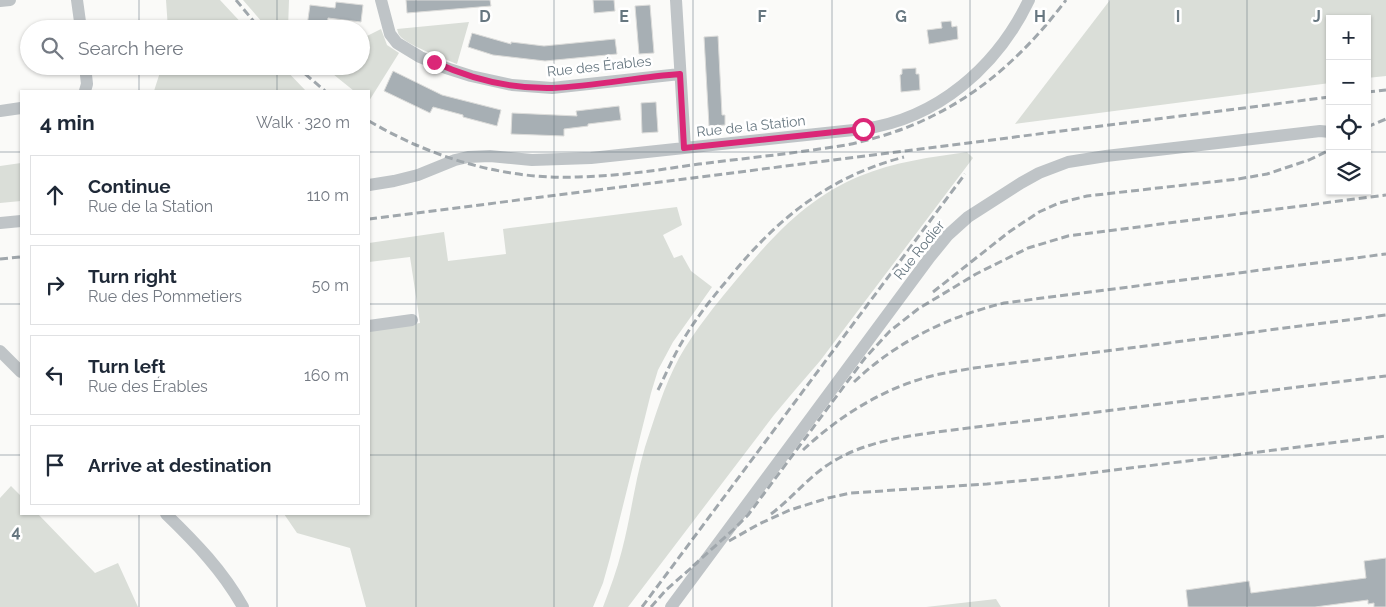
<!DOCTYPE html>
<meta charset="utf-8">
<style>
body{margin:0;font-family:Raleway,sans-serif;background:#f6f6f7;color:#1f2937}
.controls{position:absolute;right:15px;top:15px;display:grid;overflow:hidden;border-radius:0px;box-shadow:0 1px 4px #0004}
.controls button{width:45px;height:45px;display:grid;place-items:center;padding:0;border:0;border-bottom:1px solid #e0e1e3;background:#fff;color:#1f2937;font:25px sans-serif}
.stop{position:absolute;width:15px;height:15px;margin:-11px;border:4px solid #db2777;border-radius:50%;background:#fff}
.stop.end{background:#db2777;border-color:#fff;box-shadow:0 1px 5px #0008}
.list{margin:0;padding:0;list-style:none}
h2{display:flex;justify-content:space-between;align-items:center;height:65px;margin:0;padding:0 20px;font-size:21px}
h2 small{font-size:16px;font-weight:400;color:#747a83}
.list li{display:grid;grid-template-columns:32px 1fr auto;gap:15px;align-items:center;box-sizing:border-box;height:80px;margin:0 10px 10px;padding:0 10px;border:1px solid #e0e1e3;border-radius:0px}
.list b{display:block;font-size:19px;white-space:nowrap}
.list p{margin:0;font-size:16px;white-space:nowrap;color:#747a83}
.list em{font-size:16px;font-style:normal;color:#747a83}
.icon{flex:none;width:28px;height:28px;fill:none;stroke:currentColor;stroke-width:2;stroke-linecap:round;stroke-linejoin:round}
.map{position:relative;flex:none;width:1386px;height:607px;overflow:hidden}
.search{position:absolute;background:#fff;box-shadow:0 1px 4px #0004;left:20px;top:20px;width:350px;height:55px;display:flex;align-items:center;gap:12px;box-sizing:border-box;padding:0 18px;border-radius:28px;color:#747a83;font-size:19px}
.panel{position:absolute;background:#fff;box-shadow:0 1px 4px #0004;left:20px;top:90px;width:350px;height:425px;border-radius:0px}
.map>svg:first-child{display:block}
.green{fill:#daded8}
.building{fill:#a7afb4;stroke:#dcdcda}
.lines{fill:none;stroke-linecap:round;stroke-linejoin:round}
.minor{stroke:#bfc4c7;stroke-width:12}
.rail{stroke:#a0a7ac;stroke-width:3;stroke-dasharray:8 4;stroke-linecap:butt}
.route{stroke:#db2777;stroke-width:6}
.grid{fill:none;stroke:#677780;stroke-width:1;stroke-opacity:0.55}
.labels{text-anchor:middle;dominant-baseline:central;stroke-width:5;stroke-linejoin:round;paint-order:stroke}
.street-label{font-size:14px;fill:#677780;stroke:#fff}
.grid-label{font-size:16px;text-anchor:middle;font-weight:bold;fill:#677780;stroke:#fff;stroke-width:5;stroke-linejoin:round;paint-order:stroke}
</style>
<div class="map">
<svg width="1386" height="607" viewBox="0 0 1386 607">
<rect width="100%" height="100%" fill="#fafaf8"/>
<path class="green" d="M166 0H220L247 29H168Z
M243 0H289L288 29H268Z
M1110 0H1386V76L1367 78V19H1330V83L1015 124Z
M469 22 457 64C445 59 407 45 400 36 398 34 398 32 397 29Z
M381 29 387 45 399 53 369 101V91H354L323 66H361V39Z
M162 66H282L306 91H154Z
M967 152 973 158 820 361 795 390 774 415 628 607H603C610 588 617 570 622 550 631 516 635 480 645 447 655 417 664 386 679 358 695 330 716 304 737 279 773 236 807 198 860 176 894 162 931 157 967 152Z
M21 163V201L0 203V166Z
M677 207 682 225 663 235 674 258 682 255 691 271 712 287 673 342 658 370 651 393 610 558 603 583 593 607H366L350 548 297 533 284 514H369V330L420 323 410 257 369 262V243L444 232 448 261 506 254 503 229Z
M11 486 21 496V514H38L95 573 118 563 138 607H0V498Z
M996 599 1001 607H926Z"/>
<path class="building" d="M406 0H490L491 6 407 13Z
M593 0H614L615 11 594 13Z
M336 2 363 5 361 22 328 18 327 28 307 26 310 5 335 8Z
M650 5 654 53 639 54 635 6Z
M951 21 952 27 957 26 958 39 929 44 927 30 942 28 941 22Z
M472 33 511 44V42L544 46 615 39 617 54 545 61 493 55 468 47Z
M718 36 722 115H725V125L709 126 704 37Z
M916 68V74H919L920 90 901 92 900 75 902 74V69Z
M393 71 442 95 501 110 497 126 463 117V115L433 107 430 113 384 91Z
M656 102 658 132 642 133 641 103Z
M619 106 621 120 588 124V126L564 129V136L511 134 512 113 577 116 576 111Z
M1386 558V607H1374V603L1368 604V600L1315 607H1188L1186 590 1249 581 1251 593 1366 578 1364 561Z"/>
<g class="lines">
<path class="minor" d="M77 0 81 29
M381 0 390 34 397 43 420 57 446 68 471 76 512 85 552 88 680 74
M676 0 685 148
M0 1 10 0
M85 91 87 84 85 66
M0 111 21 108
M369 185 394 181 418 175 455 160 468 157 490 156 532 160 591 158 863 129C937 119 997 67 1029 0
M0 223 21 221
M369 326 412 320
M0 351 21 372
M166 514C195 542 223 571 243 607
M671 607 930 257 948 235 968 217 1021 183 1039 173 1068 162 1106 156 1320 131 1330 132"/>
<path class="rail" d="M236 0 260 29
M296 66 325 91
M1367 92 1386 90
M369 121C432 158 505 180 578 177 619 176 659 170 699 164 748 158 797 153 846 145 941 126 1008 77 1066 0
M1367 127 1386 119
M369 219 1330 97
M0 259 21 257
M933 292 1009 232 1039 212 1059 203 1087 196 1238 179 1267 174 1309 160 1330 150
M854 382C896 342 947 317 1004 303L1386 254
M658 390C666 374 673 357 682 342 695 319 712 298 729 278 777 219 828 177 904 157
M803 450C837 418 879 391 924 378 941 373 957 371 974 368L1386 315
M771 514C791 499 806 480 826 466 865 439 915 435 961 429L1386 376
M729 541 759 524 790 510 828 498 851 493 987 484 1059 477 1386 436
M693 566 734 529 748 515 865 358 890 331 918 309 976 274 1028 248 1068 236 1386 195
M642 607 965 174
M651 607 666 590 698 562"/>
</g>
<g class="lines">
<path class="route" d="M434 62C471 79 513 89 553 88 596 86 638 77 680 74L684 148 863 129"/>
</g>
<path class="grid" d="M139 0V29M277 0V29M416 0V607M554 0V607M693 0V607M832 0V607M970 0V607M1109 0V607M1247 0V607M139 66V91M277 66V91M0 152H21M369 152H1330M1367 152H1386M0 304H21M369 304H1386M0 455H21M369 455H1386M139 514V607M277 514V607"/>
<g class="labels">
<g class="street-label">
<text transform="translate(599 66) rotate(-6)">Rue des Érables</text>
<text transform="translate(751 126) rotate(-6)">Rue de la Station</text>
<text transform="translate(919 250) rotate(-51)">Rue Rodier</text>
</g>
</g>
<g class="grid-label">
<text x="485" y="22">D</text>
<text x="624" y="22">E</text>
<text x="762" y="22">F</text>
<text x="901" y="22">G</text>
<text x="1040" y="22">H</text>
<text x="1178" y="22">I</text>
<text x="1317" y="22">J</text>
<text x="16" y="537">4</text>
</g>
</svg>
<div class="controls">
<button>+</button>
<button>−</button>
<button><svg class="icon" aria-label="locate" viewBox="0 0 24 24"><circle cx="12" cy="12" r="6"/><path d="M12 2v4M12 18v4M2 12h4M18 12h4"/></svg></button>
<button><svg class="icon" aria-label="layers" viewBox="0 0 24 24"><path d="M12 4l9 5-9 5-9-5zM3 14l9 5 9-5"/></svg></button>
</div>
<div class="stop" style="left:863px;top:129px"></div>
<div class="stop end" style="left:434px;top:62px"></div>
<div class="search"><svg class="icon" aria-label="search" viewBox="0 0 24 24"><circle cx="10" cy="10" r="6"/><path d="M15 15l6 6"/></svg>Search here</div>
<section class="panel">
<h2>4 min<small>Walk · 320 m</small></h2>
<ul class="list">
<li><svg class="icon" aria-label="ahead" viewBox="0 0 24 24"><path d="M12 20V5M6 11l6-6 6 6"/></svg><div><b>Continue</b><p>Rue de la Station</p></div><em>110 m</em></li>
<li><svg class="icon" aria-label="right" viewBox="0 0 24 24"><path d="M7 20v-9h11M14 6l5 5-5 5"/></svg><div><b>Turn right</b><p>Rue des Pommetiers</p></div><em>50 m</em></li>
<li><svg class="icon" aria-label="left" viewBox="0 0 24 24"><path d="M17 20v-9H6M10 6l-5 5 5 5"/></svg><div><b>Turn left</b><p>Rue des Érables</p></div><em>160 m</em></li>
<li><svg class="icon" aria-label="arrive" viewBox="0 0 24 24"><path d="M6 21V4h12l-3 4 3 4H6"/></svg><div><b>Arrive at destination</b></div></li>
</ul>
</section>
</div>
